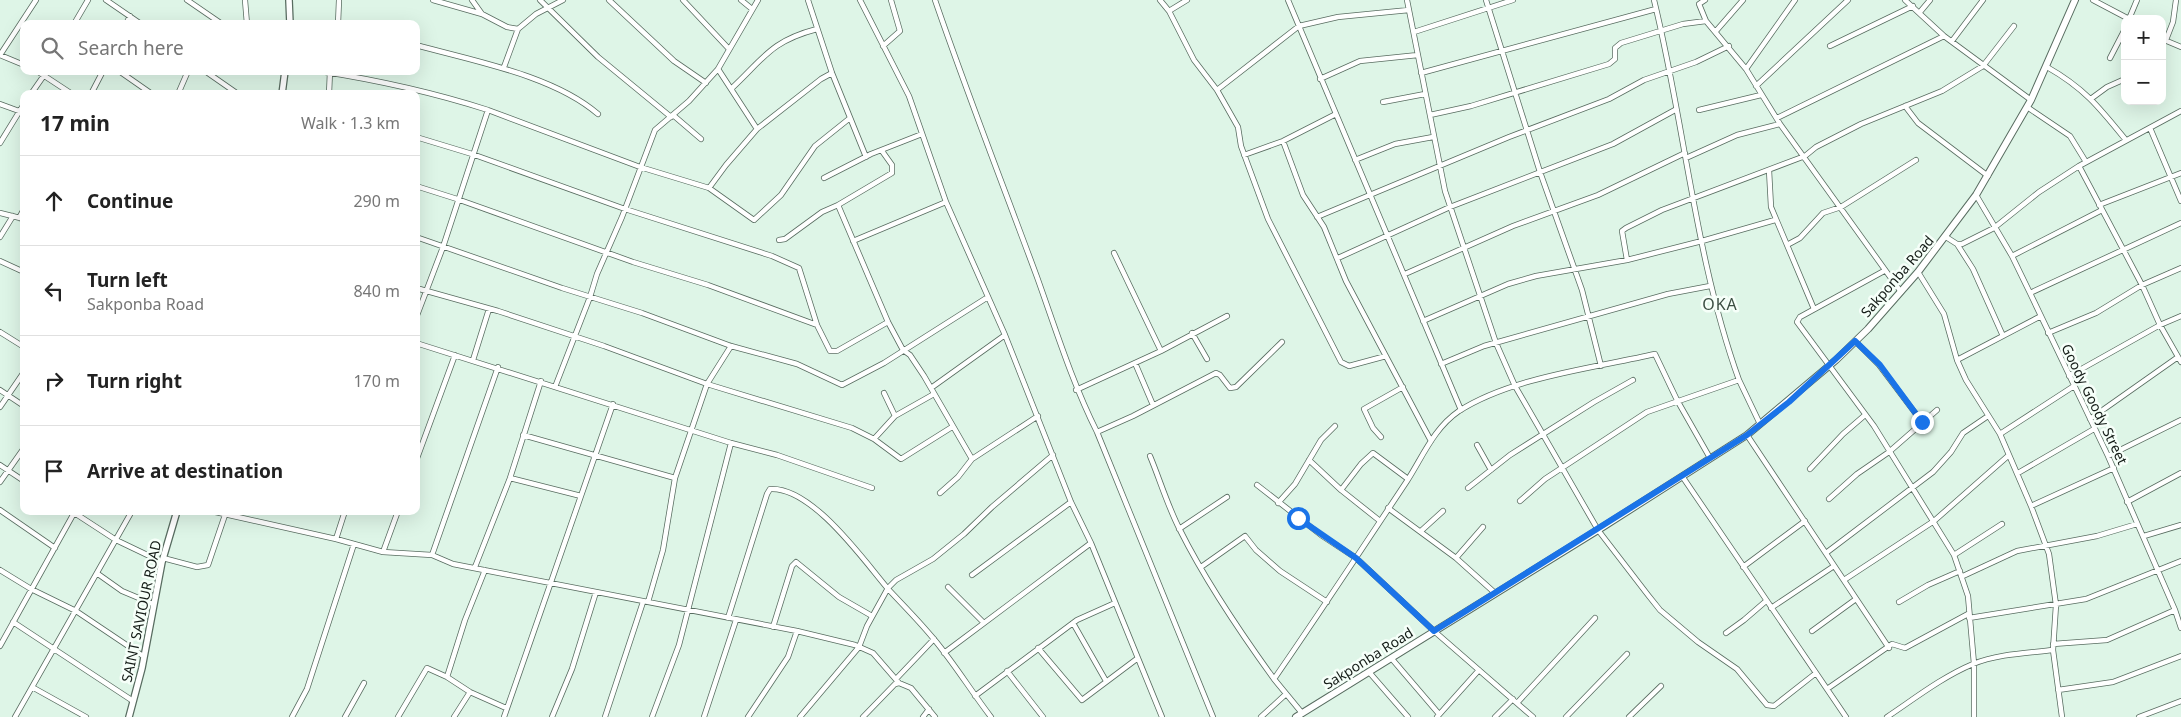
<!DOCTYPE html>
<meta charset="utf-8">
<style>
body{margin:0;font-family:"Noto Sans",sans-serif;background:#f6f6f6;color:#222}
.controls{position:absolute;right:15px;top:15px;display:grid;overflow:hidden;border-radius:10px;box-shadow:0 5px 20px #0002}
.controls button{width:45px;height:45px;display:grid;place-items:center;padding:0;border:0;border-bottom:1px solid #e0e0e0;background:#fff;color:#222;font:25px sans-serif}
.stop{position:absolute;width:15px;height:15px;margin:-11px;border:4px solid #1a73e8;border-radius:50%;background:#fff}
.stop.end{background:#1a73e8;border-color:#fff;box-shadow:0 1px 5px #0008}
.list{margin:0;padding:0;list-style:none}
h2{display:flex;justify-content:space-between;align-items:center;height:65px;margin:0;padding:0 20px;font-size:21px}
h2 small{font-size:16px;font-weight:400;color:#767676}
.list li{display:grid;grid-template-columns:32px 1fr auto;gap:15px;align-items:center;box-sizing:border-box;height:90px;padding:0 20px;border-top:1px solid #e0e0e0}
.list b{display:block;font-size:19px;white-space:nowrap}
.list p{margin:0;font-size:16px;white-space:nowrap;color:#767676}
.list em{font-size:16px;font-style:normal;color:#767676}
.icon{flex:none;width:28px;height:28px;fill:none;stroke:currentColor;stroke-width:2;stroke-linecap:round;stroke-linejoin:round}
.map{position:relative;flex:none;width:2181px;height:717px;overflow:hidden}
.search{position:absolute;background:#fff;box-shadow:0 5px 20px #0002;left:20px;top:20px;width:400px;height:55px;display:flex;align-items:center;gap:12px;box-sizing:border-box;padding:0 18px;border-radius:10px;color:#767676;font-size:19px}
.panel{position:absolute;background:#fff;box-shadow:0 5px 20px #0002;left:20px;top:90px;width:400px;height:425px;border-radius:10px}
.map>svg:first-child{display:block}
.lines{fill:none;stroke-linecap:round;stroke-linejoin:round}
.minor-casing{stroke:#586c60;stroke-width:6}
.tertiary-casing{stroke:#586c60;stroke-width:8}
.secondary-casing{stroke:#586c60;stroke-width:8}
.minor{stroke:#fff;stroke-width:4.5}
.tertiary{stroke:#fff;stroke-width:5.5}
.secondary{stroke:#fff;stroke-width:6}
.route{stroke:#1a73e8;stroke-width:6}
.labels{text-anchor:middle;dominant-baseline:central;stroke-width:5;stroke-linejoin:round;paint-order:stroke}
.street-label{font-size:14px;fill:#141c17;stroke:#f6fff9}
.quarter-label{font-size:16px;letter-spacing:1px;fill:#3c4f43;stroke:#f6fff9}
</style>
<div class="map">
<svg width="2181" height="717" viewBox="0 0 2181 717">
<rect width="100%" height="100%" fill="#def5e7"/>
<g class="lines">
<g class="minor-casing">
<path id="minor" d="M106 0 141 24
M187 0 222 24
M245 0 247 24
M433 0 482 14 507 27 518 29 536 14 563 0
M472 0 482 14
M540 0 598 57 671 117
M609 0 674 61 706 83
M683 0 729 49
M741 0 752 9
M808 0 832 73 866 157
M860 0 909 96 946 202 1005 335 1071 502 1091 543 1162 717
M935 0C967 93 1003 185 1037 277 1056 330 1072 382 1097 432L1213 717
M1160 0 1169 11 1194 60 1217 90 1238 127 1241 146 1268 219 1341 362 1349 366 1386 356
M1288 0 1461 410
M1407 0 1445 191 1496 343 1515 386 1598 530 1648 595 1660 610 1698 642 1737 669 1767 705 1774 706 1816 673
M1486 0 1540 172 1582 290 1601 366
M1654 0C1685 126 1695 258 1739 380
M1705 0 1699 4 1706 21
M1905 0 1944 36 2031 100
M2093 0 2129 19
M1169 11 1187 0
M1920 12 1930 0
M2129 19 2137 0
M74 24 88 0
M126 24 130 16
M338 24 339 0
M1716 31 1743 0
M1414 32 1513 0
M2162 39 2181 47
M2166 40 2173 22 2176 0
M1952 41 1983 0
M416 45C473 61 553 75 598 114
M883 46 900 31 891 0
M1830 46 1913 6
M0 55 36 0
M0 55 24 65
M2110 58 2125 29
M504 67 518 29
M2047 67C2084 88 2099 107 2125 139
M718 69 757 129
M1746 69 1795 0
M37 71 72 94
M119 71 152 94
M205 71 238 94
M319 71C377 80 432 92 488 110
M1421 73 1656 9
M1320 79 1360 61 1418 55
M1756 86 1848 0
M732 88C764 58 771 41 817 29
M1217 90 1299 26 1338 17 1409 10
M31 94 47 71
M91 94 103 71
M178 94 188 71
M329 94 330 71
M2092 98 2107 87 2125 79
M1383 102 1425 94
M0 104 19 111
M1905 106 1918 123 1988 176
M2027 107 2070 136 2086 162
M1699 110 1761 95
M673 115 701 139
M1430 115 1471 106 1609 64 1615 59V48L1621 43 1683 24 1706 21 1746 69 1780 124 1901 292
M1777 118 1944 36
M2150 128 2181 201
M416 137 472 154 625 209 772 256 799 268 817 325 830 351H837L888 322
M1283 141 1303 195 1324 227 1346 281 1431 441
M0 143 24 104
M1244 155 1283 141 1336 114
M1686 158 1737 135 1780 124
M1355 160 1395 144 1433 137
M2079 166 2142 285 2160 325 2181 362
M1769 170 1771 207 1814 309
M824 178 871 154 922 134
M416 186 457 199 633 262 708 285 817 325
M709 188 726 165 757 129 821 79 832 73
M1976 195 2012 256 2030 293 2108 456 2175 610 2181 628
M838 205 892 173V165L882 151
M2099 205 2181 173
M0 213 24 219
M1317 217 1509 137 1609 99 1644 80 1696 62 1729 46
M19 218 24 209
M0 237 13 216
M416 237 562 288 642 313 731 346 797 364 842 385 884 363 988 297
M1946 237 1957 244H1962L1994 228 2039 192 2079 166 2181 111
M779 240 785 239 822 212 838 205 888 322 903 350 910 355 924 376 972 459
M853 241 946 202
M1957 244 1973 269 2003 336
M1787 245 1800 238 1823 213 1841 207 1916 160
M1114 253 1161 351
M2012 256 2102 210
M1338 258 1450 207 1613 144 1675 110
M1627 260 1622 231 1626 228 1662 210 1805 156 1816 147 1861 124 1942 91 1983 66 2014 26
M0 261 24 272
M1884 271 1800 317 1797 322 1874 426 1954 555 1968 596 1974 664V717
M1918 272 1944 314 1957 360 1966 380 2000 434 2031 506 2049 554 2056 605 2053 650 2062 717
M1405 274 1513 226 1598 195 1685 153
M416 288 498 311 604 346 707 384 852 428 874 439 901 459 952 427
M2030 293 2181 223
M416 318 443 247 488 110 640 167 709 188 754 220 781 195 815 146 850 118
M1423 321 1508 284 1536 276 1627 260 1702 241 1775 220
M0 332 24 347
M1192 333 1207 359
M2048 333 2096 313 2142 285 2181 268
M1855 341 1879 365 1922 422
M416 343 731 443 777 455 872 488
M473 360 489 309
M1957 360 2041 316
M1135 363 1153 405
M1441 364 1484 346 1668 294 1710 286
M2069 376 2160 325 2181 316
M555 387 590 297 597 274 622 217 655 130 689 101 718 69 758 0
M931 388 1005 335
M0 390 24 406
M1076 390 1161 351 1227 316
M884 393 895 416
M0 407 24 372
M2090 419 2178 357
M1097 432 1133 416 1216 373 1220 375 1230 388 1236 387 1282 342
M2000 434 2074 386
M523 435 675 478
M1747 435 1889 648
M1381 437 1373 428 1364 409 1403 387
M874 439 895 416 934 394
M1477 445 1491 470
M1150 456C1160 480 1168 507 1180 530 1206 582 1240 632 1274 679
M2108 456 2181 420
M1309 460 1341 490 1380 521
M416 461 455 355
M0 465 24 481
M1810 469 1843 434 1865 415
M2018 473 2094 429
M1682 476 1846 717
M510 478 581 496
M0 482 24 448
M1257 485 1321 535 1356 558 1434 631 1533 717
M1468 488 1510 455 1594 402 1633 380
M1341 490 1361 464 1373 453 1408 479
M940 493 958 477 972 459 1038 416
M1829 499 1857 474 1889 452 1937 410
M1520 501 1545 479 1647 412 1739 380 1760 424
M2127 502 2181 473
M1278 503 1295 484 1321 440 1335 426
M2031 506 2114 468
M1388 508 1456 558 1495 593
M0 510 55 548
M211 511 336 539 383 552 432 555 453 564 797 631 855 645 873 653 899 683 911 688 935 717
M73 512 116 540 162 562
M1179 529 1227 497
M1421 531 1443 511
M2144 536 2181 525
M336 539 345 511
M383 552 398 511
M1826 553 1933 472 1951 452 1963 433 1988 416
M432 555 498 367
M1954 555 2002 524
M163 558 197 567 208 565 225 515
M1456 558 1483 527
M475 567 510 478 541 381
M1201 567 1245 536 1256 550 1280 571 1327 602
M1743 567 1805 521
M0 570 31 589 76 611 143 656
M98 574 122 591 153 604
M972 575 1071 502
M1963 576 2017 551 2097 536 2137 524
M1844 580 1934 521 2009 455
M948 587 984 623
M648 602 663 550 675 478 707 384 731 346
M1899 602 1928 585 1960 571
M1771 608 1834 566
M728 618 767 494 770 489C812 486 865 562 889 590 904 606 919 621 933 638 954 663 971 691 991 717
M1969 618 2086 599 2181 561
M13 622 133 701
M1073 623 1106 681
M773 627 792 566 796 562 839 597 872 616
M1812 631 1856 599
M1726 633 1744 620 1766 601
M2053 644 2107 640 2175 610
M0 646 74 513
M1038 648 1082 700 1138 658
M944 653 1091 543
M1392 659 1439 714
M1007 671 1043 717
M1369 672 1408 717
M447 677 465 620 485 570
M896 679 934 639
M32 687 86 717
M1827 689 1892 644 1905 648 1968 614
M2058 690 2113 682 2181 656
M975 696 1077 620 1115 603
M1517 703 1595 618
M1302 713 1274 679C1319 614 1363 547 1407 481 1423 456 1434 428 1459 411 1512 377 1594 368 1655 354L1677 400 1710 458
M15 717 132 511
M292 717 307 689 354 544
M345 717 364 683
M398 717 427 668 447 677 470 692 506 708
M454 717 470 692
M504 717 613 404
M552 717 572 669 596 592
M605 717 643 602
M652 717 679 645 731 443
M704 717 736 620
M748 717 788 657 797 631
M800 717 859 647 867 626 888 588 896 580 933 559 964 534 992 507 1053 455
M863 717 895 684 899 683
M923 717 929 709
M1261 717 1286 694
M1437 717 1479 670
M1495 717 1513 699
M1566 717 1627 654
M1629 717 1661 686
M1887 717C1914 699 1942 677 1973 664 1997 654 2027 653 2053 650
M2139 717 2181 701"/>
</g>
<g class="tertiary-casing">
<path id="tertiary" d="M289 0 290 24
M282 94 285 71
M129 717 142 668 162 562 177 511"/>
</g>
<g class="secondary-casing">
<path id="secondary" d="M1296 717 1598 530 1747 435 1836 360 1868 329 1918 272 1976 195 2031 100 2075 0"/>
</g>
<use href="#minor" class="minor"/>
<use href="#tertiary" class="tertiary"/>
<use href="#secondary" class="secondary"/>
</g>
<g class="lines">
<path class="route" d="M1298 518 1356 558 1434 631 1747 435 1789 402 1855 341 1880 365 1922 422"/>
</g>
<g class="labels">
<g class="street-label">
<text transform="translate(1897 276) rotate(-49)">Sakponba Road</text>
<text transform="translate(2095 404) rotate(64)">Goody Goody Street</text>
<text transform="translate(141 611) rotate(-78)">SAINT SAVIOUR ROAD</text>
<text transform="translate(1368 658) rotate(-32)">Sakponba Road</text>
</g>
<g class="quarter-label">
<text x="1720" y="304">OKA</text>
</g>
</g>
</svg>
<div class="controls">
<button>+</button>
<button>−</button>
</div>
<div class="stop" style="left:1298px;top:518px"></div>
<div class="stop end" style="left:1922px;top:422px"></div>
<div class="search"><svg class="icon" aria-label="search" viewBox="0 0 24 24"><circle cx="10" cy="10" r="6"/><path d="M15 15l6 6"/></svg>Search here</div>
<section class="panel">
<h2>17 min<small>Walk · 1.3 km</small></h2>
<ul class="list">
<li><svg class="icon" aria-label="ahead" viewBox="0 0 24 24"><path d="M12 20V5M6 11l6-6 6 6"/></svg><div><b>Continue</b></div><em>290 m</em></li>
<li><svg class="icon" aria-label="left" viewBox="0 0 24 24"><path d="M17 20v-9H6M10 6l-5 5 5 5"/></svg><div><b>Turn left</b><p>Sakponba Road</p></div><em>840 m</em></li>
<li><svg class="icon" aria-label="right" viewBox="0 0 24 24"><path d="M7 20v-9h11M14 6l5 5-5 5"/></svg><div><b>Turn right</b></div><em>170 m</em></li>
<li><svg class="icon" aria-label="arrive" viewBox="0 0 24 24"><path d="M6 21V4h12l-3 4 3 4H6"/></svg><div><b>Arrive at destination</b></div></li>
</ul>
</section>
</div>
